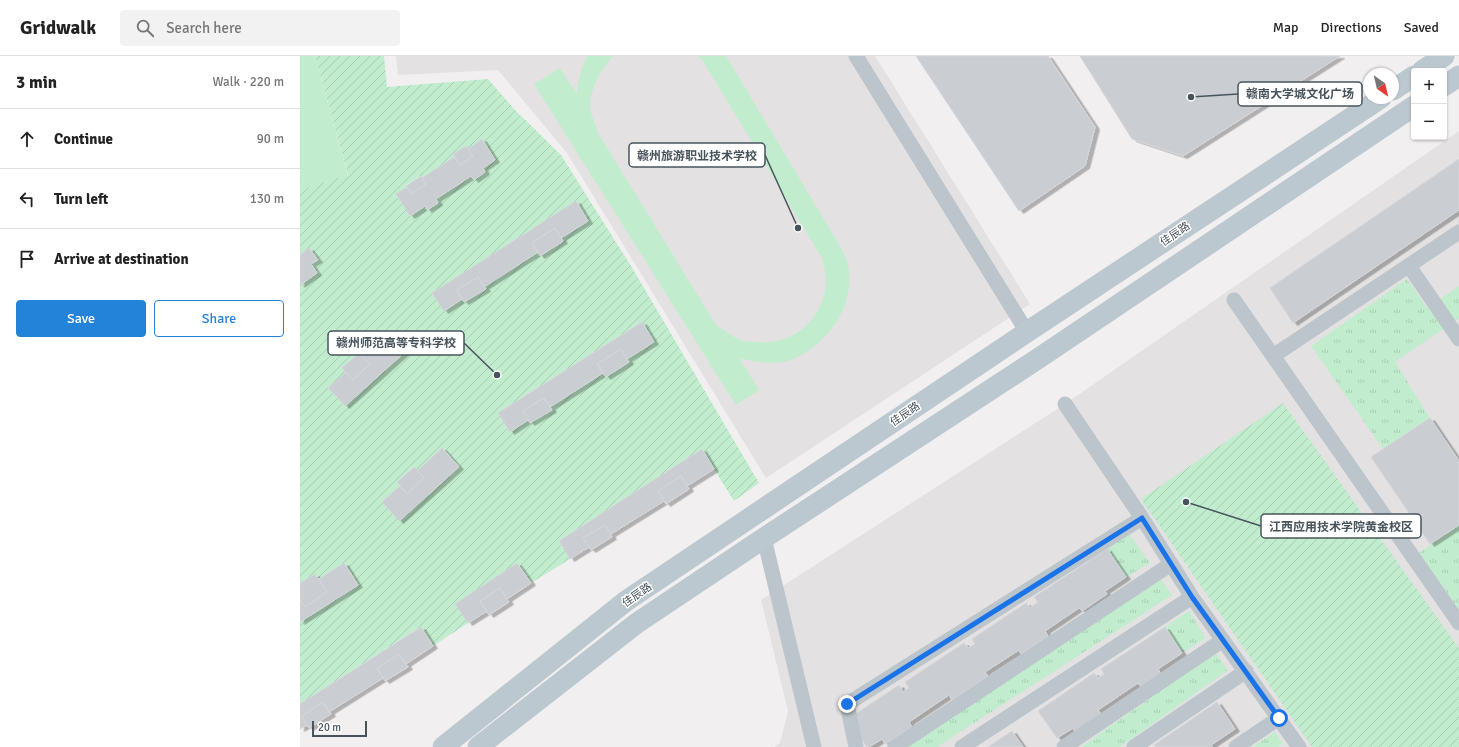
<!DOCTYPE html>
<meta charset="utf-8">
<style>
body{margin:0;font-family:Signika,"Noto Sans SC",sans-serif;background:#f2f2f2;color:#222}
.controls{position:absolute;right:12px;top:12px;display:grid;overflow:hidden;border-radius:4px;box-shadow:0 1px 3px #0004}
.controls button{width:36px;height:36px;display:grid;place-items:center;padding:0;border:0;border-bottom:1px solid #e0e0e0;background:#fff;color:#222;font:20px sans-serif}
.compass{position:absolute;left:1063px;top:12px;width:36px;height:36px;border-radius:50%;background:#fff;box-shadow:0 1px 3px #0004;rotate:146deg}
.scale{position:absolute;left:12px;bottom:10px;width:55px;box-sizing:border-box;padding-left:4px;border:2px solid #48545c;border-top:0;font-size:11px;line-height:14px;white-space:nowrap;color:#48545c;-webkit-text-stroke:3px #fff;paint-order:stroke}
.stop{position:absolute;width:12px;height:12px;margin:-9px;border:3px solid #1a73e8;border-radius:50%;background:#fff}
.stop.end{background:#1a73e8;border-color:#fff;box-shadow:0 1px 4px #0008}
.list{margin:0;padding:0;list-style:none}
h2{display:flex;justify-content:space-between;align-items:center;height:52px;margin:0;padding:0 16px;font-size:17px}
h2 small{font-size:13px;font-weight:400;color:#767676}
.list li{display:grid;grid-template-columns:26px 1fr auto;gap:12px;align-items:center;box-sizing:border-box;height:60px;padding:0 16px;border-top:1px solid #e0e0e0}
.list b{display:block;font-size:15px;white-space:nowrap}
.list em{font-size:13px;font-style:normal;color:#767676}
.actions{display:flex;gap:8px;padding:12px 16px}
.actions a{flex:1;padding:9px 0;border:1px solid #2383d8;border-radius:4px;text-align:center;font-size:14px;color:#2383d8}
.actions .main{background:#2383d8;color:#fff}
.icon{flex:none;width:22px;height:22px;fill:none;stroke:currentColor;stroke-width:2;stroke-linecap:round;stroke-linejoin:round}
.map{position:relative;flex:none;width:1159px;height:691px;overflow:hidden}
header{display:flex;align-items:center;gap:24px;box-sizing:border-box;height:56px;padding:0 20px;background:#fff;border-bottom:1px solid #e0e0e0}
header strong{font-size:19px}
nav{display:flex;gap:22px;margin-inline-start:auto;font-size:14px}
.search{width:280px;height:36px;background:#f2f2f2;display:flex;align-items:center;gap:10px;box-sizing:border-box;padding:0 14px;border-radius:4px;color:#767676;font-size:15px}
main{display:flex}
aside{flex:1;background:#fff}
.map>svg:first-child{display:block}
.education{fill:#e3e1e1}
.grass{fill:url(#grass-tufts)}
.park{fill:#c1edce}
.garden{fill:url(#garden-furrows);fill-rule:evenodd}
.building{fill:#cacdd2;stroke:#d4d6da;filter:url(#shadow)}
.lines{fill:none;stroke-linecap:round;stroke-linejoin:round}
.street{stroke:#bcc5cb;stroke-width:15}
.secondary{stroke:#bcc8d0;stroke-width:21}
.route{stroke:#1a73e8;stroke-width:5}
.labels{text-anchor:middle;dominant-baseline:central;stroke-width:3;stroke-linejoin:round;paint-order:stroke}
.street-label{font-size:11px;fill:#48545c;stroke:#fff}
.leader{fill:none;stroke:#48545c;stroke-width:1.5}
.callout-dot{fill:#48545c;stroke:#fff;stroke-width:1.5}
.callout{fill:#fff;stroke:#48545c;stroke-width:1.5}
.callout-label{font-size:12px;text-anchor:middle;font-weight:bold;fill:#48545c}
</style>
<header>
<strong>Gridwalk</strong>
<div class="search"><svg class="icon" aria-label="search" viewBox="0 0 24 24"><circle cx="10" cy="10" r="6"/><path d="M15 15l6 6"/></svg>Search here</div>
<nav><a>Map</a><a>Directions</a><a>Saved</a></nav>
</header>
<main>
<aside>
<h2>3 min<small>Walk · 220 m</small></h2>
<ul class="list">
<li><svg class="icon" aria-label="ahead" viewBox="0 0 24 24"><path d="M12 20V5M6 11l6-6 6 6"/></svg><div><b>Continue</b></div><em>90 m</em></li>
<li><svg class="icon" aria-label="left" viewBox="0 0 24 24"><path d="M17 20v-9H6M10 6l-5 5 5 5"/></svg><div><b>Turn left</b></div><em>130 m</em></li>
<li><svg class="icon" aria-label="arrive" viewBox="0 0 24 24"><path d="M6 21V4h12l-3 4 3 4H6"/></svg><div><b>Arrive at destination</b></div></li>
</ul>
<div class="actions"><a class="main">Save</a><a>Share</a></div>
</aside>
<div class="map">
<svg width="1159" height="691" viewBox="0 0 1159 691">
<defs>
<pattern id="grass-tufts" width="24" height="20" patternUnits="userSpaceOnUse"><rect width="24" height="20" fill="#c1edce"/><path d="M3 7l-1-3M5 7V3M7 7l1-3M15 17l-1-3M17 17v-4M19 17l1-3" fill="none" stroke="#a7cdb3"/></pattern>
<pattern id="garden-furrows" width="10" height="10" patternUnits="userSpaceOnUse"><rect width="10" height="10" fill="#c1edce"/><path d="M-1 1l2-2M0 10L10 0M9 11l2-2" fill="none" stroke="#a7cdb3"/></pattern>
<filter id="shadow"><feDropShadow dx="4.5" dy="2.5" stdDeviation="0" flood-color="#0004"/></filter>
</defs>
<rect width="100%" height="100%" fill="#f2eff0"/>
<path class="education" d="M96 0H575L730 248 466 422 267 97 198 14 98 19Z
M1159 75V691H474L480 687 488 655 461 544 765 348Z"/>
<path class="grass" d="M1107 223 1127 252 1159 230V262L1095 306 1130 362 1083 393 1011 290Z
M1159 469V553L1119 497Z
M829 478 850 507 826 521 807 493Z
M860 522 872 539 637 691H607Z
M889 555 906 582 882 597 865 571Z
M915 596 928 614 820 691H781Z
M975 676 983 688 978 691H952Z"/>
<path class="park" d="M0 0H15L48 120 0 134Z
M287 0H313C301 13 289 34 290 52 291 60 296 69 298 77L416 269C424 274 431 280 440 284 445 286 452 286 458 286 493 290 525 262 526 226 526 218 524 210 522 202L403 5 398 0H426L541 192C543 196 546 201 547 206 550 213 549 223 549 230 546 256 533 276 512 292 506 296 500 301 493 303 475 310 456 306 439 302L459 334 436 349 234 28 260 12 277 38C278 23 281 14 287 0Z"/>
<path class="garden" d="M15 0H84L87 31 188 23 215 54 261 99 331 210 459 427 434 445 402 394 259 485 270 503 231 527 217 507 155 548 168 567 133 590 120 571 0 648V566L58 529 44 507 19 523 15 518 0 527V229L17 217 11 208 17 203 9 192 0 199V134L48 119ZM182 84 195 104 183 112 185 116 174 124 171 120 136 143 138 147 128 154 125 150 110 159 96 138 107 131 106 129 120 120 122 122 154 101 153 98 166 90 168 93ZM276 146 288 165 261 182 263 186 240 200 238 196 184 231 185 233 165 246 162 243 144 255 133 237ZM342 266 327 303 306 321 303 317 250 351 251 354 230 367 228 364 210 376 198 357ZM88 278 105 296 45 350 28 332 46 316 43 312 59 297 63 301ZM142 392 159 410 99 465 100 430 97 426 113 411 117 415Z
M983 347 1159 592V691H1012L841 443Z"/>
<path class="building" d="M616 0H748L795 71 785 110 719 155Z
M780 0H1040L883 100 832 83Z
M182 83 195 104 183 112 185 116 174 124 171 120 136 143 138 147 127 154 125 150 110 160 96 138 107 131 112 138 126 128 122 122 154 101 160 109 173 100 168 93Z
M166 90 173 100 160 109 153 98Z
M1159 103V154L993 267 970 232Z
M121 120 126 128 112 138 106 130Z
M276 145 288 165 261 182 255 172 232 187 238 196 184 231 178 221 157 234 162 243 144 255 132 237Z
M255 172 263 185 240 200 232 187Z
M9 192 18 204 11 208 17 217 0 229V199Z
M178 221 186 233 164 246 157 234Z
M342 266 354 286 327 303 321 293 297 308 303 317 250 351 244 342 223 355 228 364 210 376 198 357Z
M88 278 105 296 45 350 28 332 46 316 53 324 70 308 63 301Z
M321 293 329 306 306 321 297 308Z
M59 297 70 308 53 324 42 312Z
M244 342 252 354 230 367 223 355Z
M1130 362 1159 405V469L1130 488 1071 401Z
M142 392 159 411 99 465 82 446 100 430 107 438 124 422 117 415Z
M402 393 414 413 387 430 381 420 358 435 364 445 311 478 305 469 283 482 289 491 270 503 259 485Z
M114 411 124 422 107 438 97 426Z
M381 420 389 433 366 448 358 435Z
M305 469 312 481 291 494 283 482Z
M807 493 826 521 805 535 807 538 782 555 779 552 745 575 748 580 721 598 719 594 685 616 688 620 652 644 649 639 609 666 612 671 585 688 582 683 569 691H567L548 663 599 629 603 636 609 632 605 626 664 587 668 592 675 588 672 583 726 547 730 552 738 546 734 541Z
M44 507 58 529 0 566V543L5 551 27 536 19 523Z
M217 507 231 527 207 543 200 532 180 545 187 555 168 567 155 548Z
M15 518 27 536 5 551 0 543V527Z
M200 532 209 546 189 559 180 545Z
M121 571 133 590 106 608 99 598 77 612 83 622 29 656 23 646 2 660 7 669 0 673V648Z
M865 571 882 597 858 613 861 618 841 631 838 627 798 654 801 658 775 676 773 672 757 682 738 655 794 617 798 622 804 618 801 613Z
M99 598 108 611 85 625 77 612Z
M23 646 31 658 9 672 2 660Z
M917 646 935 673 911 689 913 691H856L854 689Z
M712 675 723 691H688Z"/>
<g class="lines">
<path class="street" d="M556 0 727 276
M1109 210 1159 283
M934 244 1159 567
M973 300 1159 176
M765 348 842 462 892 541 999 691
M464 482 514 691
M556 691 547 648 842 462
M595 691 871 508
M662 691 892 541
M764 691 923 584
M834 691 946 615
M936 691 979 662"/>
<path class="secondary" d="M1122 15 1144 0
M1144 30 1159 20
M1093 34 1114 20
M143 691 326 545 727 276 1081 42
M178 691 337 567 464 482 736 304 1114 50"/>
</g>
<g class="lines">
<path class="route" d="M547 648 842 462 892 541 979 662"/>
</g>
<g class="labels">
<g class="street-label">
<text transform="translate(875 178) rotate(-34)">佳辰路</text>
<text transform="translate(605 358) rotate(-34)">佳辰路</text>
<text transform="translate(337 539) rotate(-35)">佳辰路</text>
</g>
</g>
<path class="leader" d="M891 41L938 38M498 172L465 99M197 319L164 287M886 446L961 470"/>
<g class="callout-dot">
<circle cx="891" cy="41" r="4"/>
<circle cx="498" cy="172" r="4"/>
<circle cx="197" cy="319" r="4"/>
<circle cx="886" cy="446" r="4"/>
</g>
<g class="callout">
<rect x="938" y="26" width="124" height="24" rx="4"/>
<rect x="329" y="87" width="136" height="24" rx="4"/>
<rect x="28" y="275" width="136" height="24" rx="4"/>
<rect x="961" y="458" width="160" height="24" rx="4"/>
</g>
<g class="callout-label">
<text x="1000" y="42">赣南大学城文化广场</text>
<text x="397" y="104">赣州旅游职业技术学校</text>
<text x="96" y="291">赣州师范高等专科学校</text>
<text x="1041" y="475">江西应用技术学院黄金校区</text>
</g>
</svg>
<div class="controls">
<button>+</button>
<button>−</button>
</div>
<svg class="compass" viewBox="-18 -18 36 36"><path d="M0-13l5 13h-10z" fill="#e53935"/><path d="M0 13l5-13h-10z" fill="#767676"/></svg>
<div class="scale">20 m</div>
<div class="stop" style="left:979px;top:662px"></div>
<div class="stop end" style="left:547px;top:648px"></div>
</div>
</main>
